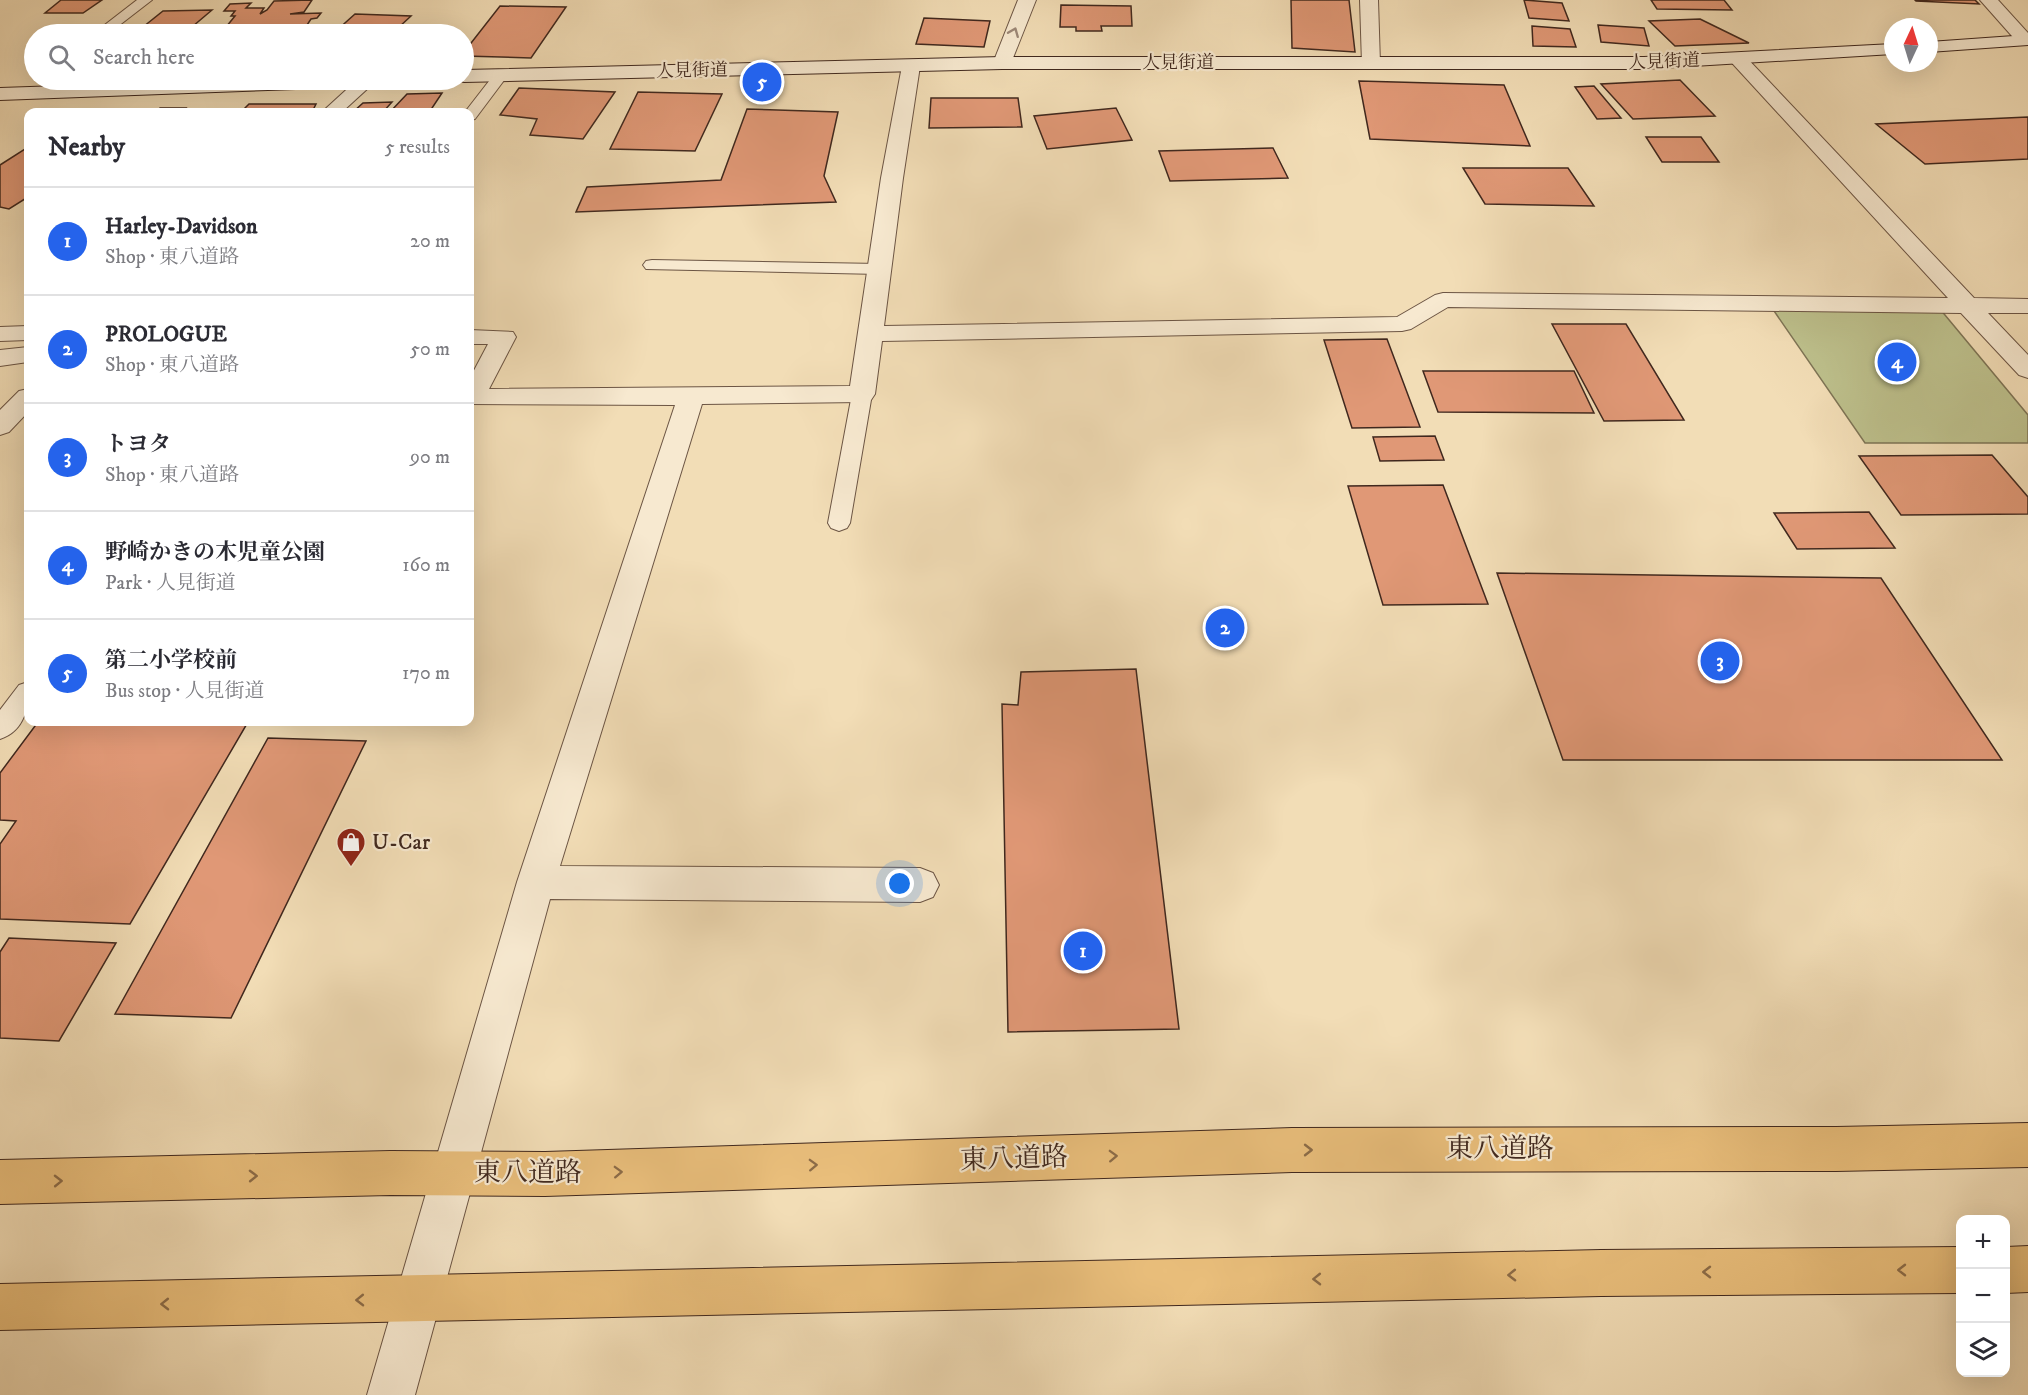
<!DOCTYPE html>
<meta charset="utf-8">
<style>
body{margin:0;font-family:"IM FELL DW Pica","Noto Serif JP",serif;background:#f2f2f3;color:#2b2b33}
.controls{position:absolute;right:18px;bottom:18px;display:grid;overflow:hidden;border-radius:12px;box-shadow:0 6px 24px #0002}
.controls button{width:54px;height:54px;display:grid;place-items:center;padding:0;border:0;border-bottom:2px solid #e1e1e2;background:#fff;color:#2b2b33;font:30px sans-serif}
.compass{position:absolute;left:1884px;top:18px;width:54px;height:54px;border-radius:50%;background:#fff;box-shadow:0 6px 24px #0002;rotate:4deg}
.you{position:absolute;left:900px;top:884px;width:21px;height:21px;margin:-15px;border:4px solid #fff;border-radius:50%;background:#1a73e8;box-shadow:0 0 0 9px #1a73e833}
.badge{display:grid;place-items:center;width:39px;height:39px;border-radius:50%;background:#2563eb;color:#fff;font-size:20px;font-weight:700}
.pin{position:absolute;translate:-50% -50%;border:3px solid #fff;box-shadow:0 2px 6px #0006}
.list{margin:0;padding:0;list-style:none}
h2{display:flex;justify-content:space-between;align-items:center;height:78px;margin:0;padding:0 24px;font-size:26px}
h2 small{font-size:20px;font-weight:400;color:#7c7c81}
.list li{display:grid;grid-template-columns:39px 1fr auto;gap:18px;align-items:center;box-sizing:border-box;height:108px;padding:0 24px;border-top:2px solid #e1e1e2}
.list b{display:block;font-size:22px;white-space:nowrap}
.list p{margin:0;font-size:20px;white-space:nowrap;color:#7c7c81}
.list em{font-size:20px;font-style:normal;color:#7c7c81}
.icon{flex:none;width:33px;height:33px;fill:none;stroke:currentColor;stroke-width:2;stroke-linecap:round;stroke-linejoin:round}
.map{position:relative;flex:none;width:2028px;height:1395px;overflow:hidden}
.search{position:absolute;background:#fff;box-shadow:0 6px 24px #0002;left:24px;top:24px;width:450px;height:66px;display:flex;align-items:center;gap:15px;box-sizing:border-box;padding:0 21px;border-radius:33px;color:#7c7c81;font-size:22px}
.panel{position:absolute;background:#fff;box-shadow:0 6px 24px #0002;left:24px;top:108px;width:450px;height:618px;border-radius:12px}
.map>svg:first-child{display:block}
.green{fill:#bdc08c;stroke:#7e7455;stroke-width:1.5}
.building{fill:#e09876;stroke:#40281e;stroke-width:1.5}
.lines{fill:none;stroke-linecap:round;stroke-linejoin:round}
.service-casing{stroke:#6c5544;stroke-width:2}
.minor-casing{stroke:#6c5544;stroke-width:2}
.secondary-casing{stroke:#40281e;stroke-width:2}
.primary-casing{stroke:#40281e;stroke-width:2}
.service{fill:#f7e9d0;fill-rule:evenodd}
.minor{fill:#f7e9d0;fill-rule:evenodd}
.secondary{fill:#f7e9d0;fill-rule:evenodd}
.primary{fill:#e9be7b;fill-rule:evenodd}
.oneway{stroke:#9c8877}
.oneway2{stroke:#8c6c48}
.labels{text-anchor:middle;dominant-baseline:central;stroke-width:4.5;stroke-linejoin:round;paint-order:stroke}
.far-street-label{font-size:18px;fill:#40281e;stroke:#f7e9d0}
.poi-label{font-size:22px;fill:#40281e;stroke:#f7e9d0;text-anchor:start}
.near-street-label{font-size:27px;fill:#40281e;stroke:#f7e9d0}
</style>
<div class="map">
<svg width="2028" height="1395" viewBox="0 0 2028 1395">
<rect width="100%" height="100%" fill="#f2ddb6"/>
<filter id="stains"><feTurbulence type="fractalNoise" baseFrequency=".00333" numOctaves="4"/><feColorMatrix values="0 0 0 0 .2 0 0 0 0 .09 0 0 0 0 .02 0 0 0 .5 -.17"/></filter>
<radialGradient id="worn" r=".72"><stop offset=".6" stop-color="#630" stop-opacity="0"/><stop offset="1" stop-color="#630" stop-opacity=".3"/></radialGradient>
<path class="green" d="M1772 308 1940 309 2028 415V443H1865Z"/>
<path class="building" d="M61 0H102L83 13H45Z
M312 0 304 12 290 14 321 13 317 18 311 19 305 28 222 32 235 16H231L235 11H224L230 4 251 3 246 8H264L260 14 267 10 274 1Z
M1291 0H1349L1355 52 1292 48Z
M1524 0 1562 3 1569 21 1529 18Z
M1651 0H1724L1732 10 1657 9Z
M1915 0H1975L1979 4 1916 1Z
M1061 5 1131 6 1132 26H1101L1102 31H1076V27H1060Z
M500 6 566 7 531 58 464 56V52Z
M212 10 186 32 138 31 163 11Z
M355 14 411 16 398 28H378L371 34H325L329 31H336Z
M924 18 990 21 984 47 916 44Z
M1700 19 1749 43 1675 46 1649 21Z
M1598 25 1644 28 1649 46 1601 42Z
M1532 26 1570 29 1576 47 1533 46Z
M1680 80 1715 116 1633 119 1601 84Z
M1359 81 1504 85 1530 146 1370 139Z
M1594 86 1621 118 1597 119 1575 87Z
M519 88 615 92 583 139 530 135 537 119 500 115Z
M638 92 722 94 695 151 610 149Z
M442 93 430 111 456 112H390L407 94Z
M931 98H1018L1022 127 929 128Z
M392 102 383 112H353L363 103Z
M249 104H316L312 112H241Z
M160 108H186L183 112H156Z
M1116 108 1132 140 1047 149 1034 116Z
M747 109 838 112 824 176 836 202 576 212 587 187 721 180Z
M2028 117V159L1925 164 1876 124Z
M1646 137H1701L1719 162H1662Z
M28 147V197L9 209 0 207V165Z
M1273 148 1288 178 1170 181 1159 151Z
M1463 168H1568L1594 206 1485 204Z
M1552 324H1626L1684 420 1604 421Z
M1387 339 1420 427 1352 428 1324 340Z
M1423 371H1574L1594 413 1438 412Z
M1435 436 1444 460 1380 461 1373 437Z
M1992 455 2028 497V514L1901 515 1859 456Z
M1443 485 1488 604 1383 605 1348 486Z
M1869 512 1895 548 1797 549 1774 513Z
M1497 573 1881 578 2002 760H1563Z
M1136 669 1179 1029 1008 1032 1002 704 1018 705 1021 672Z
M38 722H248L130 924 0 919V844L16 821 0 820V773Z
M268 738 366 741 231 1018 115 1014Z
M9 938 116 943 59 1041 0 1038V952Z"/>
<g class="lines">
<g class="service-casing">
<path id="service" d="M137 0H152L108 34H93Z
M501 71 508 75 475 119 470 120V112H465L496 72Z
M61 80H75L64 94H54L52 91Z
M652 260 880 264 886 265 889 269 886 273 880 274 646 269 643 265 646 261Z
M862 388 869 390 872 394 850 523 847 528 839 531 831 528 828 523 852 394 855 390Z
M28 682C30 705 25 731 0 739V710L19 685Z"/>
</g>
<g class="minor-casing">
<path id="minor" d="M1018 0H1036L1011 63 1009 67H995L993 63Z
M1360 0H1378L1380 64 1378 68H1364L1362 64Z
M1980 0H1998L2028 33V45L2019 44Z
M1738 53 1744 55 1974 298 2028 299V313H1988L2028 355V378L2019 375 1961 313 1448 307 1411 329 1402 331 882 341 875 394 871 400 862 402 702 404 560 866 920 868 933 873 939 885 933 897 920 902 550 899 415 1395H367L517 882 675 405 470 404V378L488 344H470V330L513 332 516 337 489 389 850 386 881 178 902 66 904 62H918L920 66 903 178 884 326 1397 317 1435 295 1443 293 1948 298 1732 63 1729 59 1732 55Z
M357 80H377L342 112H322Z
M28 326V340L0 341V327Z
M28 347V362L0 366V350Z
M28 389V412L9 432 0 435V410L19 391Z"/>
</g>
<g class="secondary-casing">
<path id="secondary" d="M2028 35V45L1929 52V42Z
M1893 44V54L1644 69H1002L464 82 457 80H464V70L1002 57H1644Z
M238 80H388L386 84 379 86 0 100V88Z"/>
</g>
<g class="primary-casing">
<path id="primary" d="M2028 1123V1167L1836 1171 1292 1172 545 1196 390 1195 0 1204V1160L390 1151 545 1152 1292 1128 1836 1127Z
M2028 1246V1292L2006 1293V1247Z
M1960 1247V1293L1601 1296 0 1330V1284L1601 1250Z"/>
</g>
<use href="#service" class="service"/>
<use href="#minor" class="minor"/>
<use href="#secondary" class="secondary"/>
<use href="#primary" class="primary"/>
</g>
<defs><path id="oneway-chevron" d="M-2-3.5L2.5 0L-2 3.5" fill="none" stroke-width="1.6" stroke-linecap="round" stroke-linejoin="round" transform="scale(1.5)"/></defs>
<use class="oneway" href="#oneway-chevron" transform="translate(1014 32) rotate(-68)"/>
<g class="oneway2">
<use href="#oneway-chevron" transform="translate(1308 1150)"/>
<use href="#oneway-chevron" transform="translate(1113 1156) rotate(-2)"/>
<use href="#oneway-chevron" transform="translate(813 1165) rotate(-2)"/>
<use href="#oneway-chevron" transform="translate(618 1172) rotate(-2)"/>
<use href="#oneway-chevron" transform="translate(253 1176) rotate(-1)"/>
<use href="#oneway-chevron" transform="translate(58 1181) rotate(-1)"/>
<use href="#oneway-chevron" transform="translate(1902 1270) rotate(180)"/>
<use href="#oneway-chevron" transform="translate(1707 1272) rotate(180)"/>
<use href="#oneway-chevron" transform="translate(1512 1275) rotate(179)"/>
<use href="#oneway-chevron" transform="translate(1317 1279) rotate(179)"/>
<use href="#oneway-chevron" transform="translate(360 1300) rotate(179)"/>
<use href="#oneway-chevron" transform="translate(165 1304) rotate(179)"/>
</g>
<defs>
<g id="shop-pin" transform="scale(1.5)"><path d="M0 17L-7.5 6A9.5 9.5 0 1 1 7.5 6Z" fill="#8f2418" stroke="#f7e9d0"/><path d="M-5-2.5h2.3a2.7 3.5 0 0 1 5.4 0H5L5.5 6h-11ZM-1.5-2.5h3a1.5 2.3 0 0 0-3 0Z" fill="#fff"/></g>
</defs>
<g fill-rule="evenodd">
<use href="#shop-pin" x="351" y="842"/>
</g>
<g class="labels">
<g class="far-street-label">
<text transform="translate(1664 62) rotate(-2)">人見街道</text>
<text x="1178" y="63">人見街道</text>
<text transform="translate(692 71) rotate(-1)">人見街道</text>
</g>
<g class="poi-label">
<text x="372" y="842">U-Car</text>
</g>
<g class="near-street-label">
<text x="1500" y="1149">東八道路</text>
<text transform="translate(1014 1159) rotate(-2)">東八道路</text>
<text x="528" y="1173">東八道路</text>
</g>
</g>
<rect width="100%" height="100%" filter="url(#stains)"/>
<rect width="100%" height="100%" fill="url(#worn)"/>
</svg>
<div class="controls">
<button>+</button>
<button>−</button>
<button><svg class="icon" aria-label="layers" viewBox="0 0 24 24"><path d="M12 4l9 5-9 5-9-5zM3 14l9 5 9-5"/></svg></button>
</div>
<svg class="compass" viewBox="-18 -18 36 36"><path d="M0-13l5 13h-10z" fill="#e53935"/><path d="M0 13l5-13h-10z" fill="#7c7c81"/></svg>
<div class="you"></div>
<div class="pin badge" style="left:1083px;top:951px">1</div>
<div class="pin badge" style="left:1225px;top:628px">2</div>
<div class="pin badge" style="left:1720px;top:661px">3</div>
<div class="pin badge" style="left:1897px;top:362px">4</div>
<div class="pin badge" style="left:762px;top:82px">5</div>
<div class="search"><svg class="icon" aria-label="search" viewBox="0 0 24 24"><circle cx="10" cy="10" r="6"/><path d="M15 15l6 6"/></svg>Search here</div>
<section class="panel">
<h2>Nearby<small>5 results</small></h2>
<ul class="list">
<li><span class="badge">1</span><div><b>Harley-Davidson</b><p>Shop · 東八道路</p></div><em>20 m</em></li>
<li><span class="badge">2</span><div><b>PROLOGUE</b><p>Shop · 東八道路</p></div><em>50 m</em></li>
<li><span class="badge">3</span><div><b>トヨタ</b><p>Shop · 東八道路</p></div><em>90 m</em></li>
<li><span class="badge">4</span><div><b>野崎かきの木児童公園</b><p>Park · 人見街道</p></div><em>160 m</em></li>
<li><span class="badge">5</span><div><b>第二小学校前</b><p>Bus stop · 人見街道</p></div><em>170 m</em></li>
</ul>
</section>
</div>
